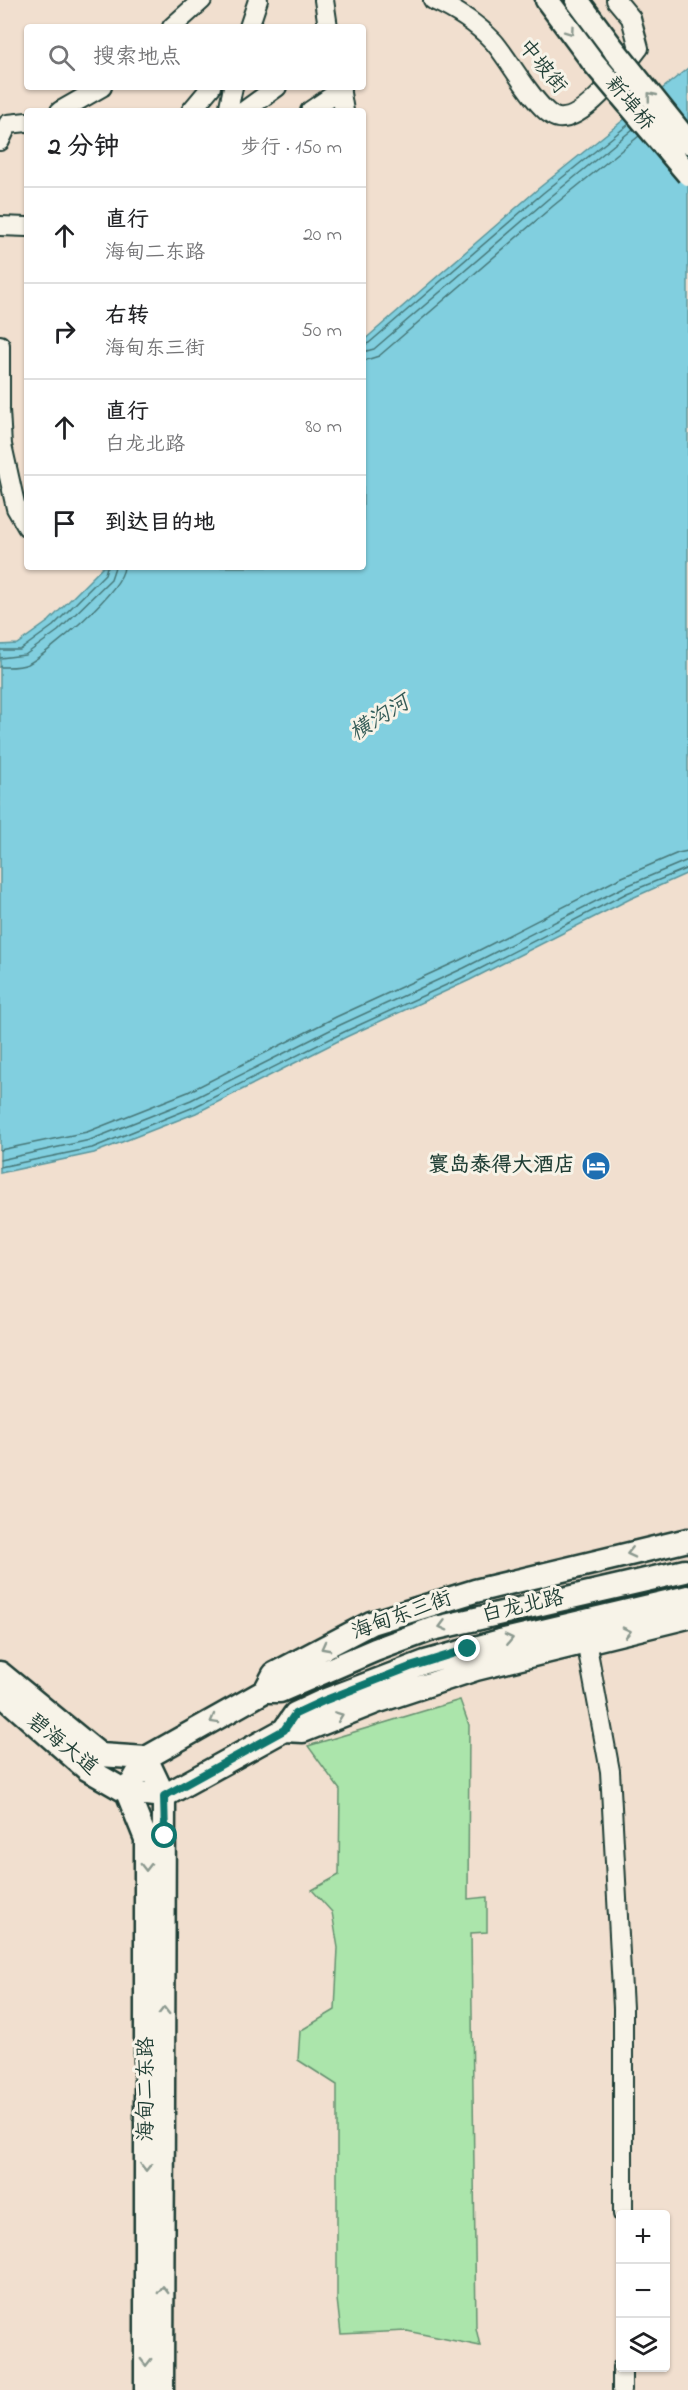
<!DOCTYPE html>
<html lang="zh">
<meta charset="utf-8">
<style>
body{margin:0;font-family:"Indie Flower","LXGW WenKai TC",sans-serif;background:#f2f2f2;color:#202124}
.controls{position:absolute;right:18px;bottom:18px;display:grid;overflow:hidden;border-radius:6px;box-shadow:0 2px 4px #0004}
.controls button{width:54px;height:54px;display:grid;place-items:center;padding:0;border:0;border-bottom:2px solid #e0e0e0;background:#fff;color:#202124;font:30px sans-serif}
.stop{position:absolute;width:18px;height:18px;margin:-14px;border:4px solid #0f766e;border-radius:50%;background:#fff}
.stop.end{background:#0f766e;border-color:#fff;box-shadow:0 2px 6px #0008}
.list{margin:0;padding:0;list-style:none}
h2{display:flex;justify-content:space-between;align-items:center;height:78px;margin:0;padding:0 24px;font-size:26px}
h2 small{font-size:20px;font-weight:400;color:#757577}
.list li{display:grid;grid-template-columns:39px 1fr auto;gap:18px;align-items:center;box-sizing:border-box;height:96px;padding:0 24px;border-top:2px solid #e0e0e0}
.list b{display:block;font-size:22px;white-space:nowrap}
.list p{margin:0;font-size:20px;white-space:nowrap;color:#757577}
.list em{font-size:20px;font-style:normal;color:#757577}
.icon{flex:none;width:33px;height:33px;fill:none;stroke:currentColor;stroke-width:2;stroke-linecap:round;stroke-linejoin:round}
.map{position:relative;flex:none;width:688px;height:2390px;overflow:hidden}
.search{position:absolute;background:#fff;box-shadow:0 2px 4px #0004;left:24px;top:24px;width:342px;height:66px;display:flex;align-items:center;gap:15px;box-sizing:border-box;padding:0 21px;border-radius:6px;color:#757577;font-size:22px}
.panel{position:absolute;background:#fff;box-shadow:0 2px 4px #0004;left:24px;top:108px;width:342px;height:462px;border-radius:6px}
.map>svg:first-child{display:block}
.green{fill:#abe5ab;stroke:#659170;stroke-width:1.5}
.water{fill:#81cfdf;stroke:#5a959b;stroke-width:1.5}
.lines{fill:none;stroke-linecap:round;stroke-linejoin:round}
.shore{stroke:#467778;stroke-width:1.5}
.minor-casing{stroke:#1f3d34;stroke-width:22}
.major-casing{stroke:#1f3d34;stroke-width:27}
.minor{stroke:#f7f3e8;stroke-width:18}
.major{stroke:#f7f3e8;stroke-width:22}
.major-bridge-casing{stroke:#1f3d34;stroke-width:27;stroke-linecap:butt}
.major-bridge{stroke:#f7f3e8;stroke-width:22}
.oneway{stroke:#8b988e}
.route{stroke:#0f766e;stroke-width:8}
.labels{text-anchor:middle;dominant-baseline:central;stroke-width:6;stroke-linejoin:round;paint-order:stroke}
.street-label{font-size:21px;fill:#1f3d34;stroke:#f7f3e8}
.poi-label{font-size:21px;font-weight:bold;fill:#1f3d34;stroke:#f7f3e8;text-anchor:end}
.water-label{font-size:22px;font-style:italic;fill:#335a56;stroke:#f7f3e8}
</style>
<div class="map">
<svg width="688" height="2390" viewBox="0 0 688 2390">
<rect width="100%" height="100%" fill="#f1dfcf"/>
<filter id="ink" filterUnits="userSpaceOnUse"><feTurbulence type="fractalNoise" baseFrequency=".0167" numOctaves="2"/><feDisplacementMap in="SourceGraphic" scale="12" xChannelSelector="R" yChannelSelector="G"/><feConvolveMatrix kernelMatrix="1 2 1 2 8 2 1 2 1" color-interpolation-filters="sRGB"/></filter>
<g filter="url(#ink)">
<path class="green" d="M460 1700 469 1725 468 1899 487 1897V1932L471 1933 476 2328 480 2346 407 2331 341 2334 337 2299V2085L298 2060 300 2031 335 2010 338 1948 332 1912 312 1890 339 1875 340 1790 308 1746Z"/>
<path class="water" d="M688 68V873L630 899 470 980 346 1037 196 1113 94 1153 0 1173V645L17 644 49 621 103 567H363V341L539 188Z"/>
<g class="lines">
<path class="shore" d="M363 345 369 343 543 193 629 124
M363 352 374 349 548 199 633 129
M363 361 379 356 553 206 639 136
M0 650H20L53 626 105 574 107 567
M0 658 25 655 58 631 111 579 115 567
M0 667C9 667 19 668 28 664 49 653 123 590 124 567
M0 1150 87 1132 188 1092 336 1017 460 960 620 878 678 853 688 851
M0 1160 90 1140 191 1100 340 1025 464 968 624 887 688 860
M0 1167 92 1148 194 1107 344 1032 468 975 627 893 688 868"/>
<g class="minor-casing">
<path id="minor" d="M324 0 328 27
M433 0C456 10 476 23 493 41 509 58 538 114 558 118 584 122 625 66 639 48L631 18 616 0
M172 27 202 0
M249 27 258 0
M340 87 344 111
M60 111 102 87
M191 111 211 87
M228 111 233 87
M244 111 277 87
M310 111 341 90
M0 141 8 124 27 122
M0 226 27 227
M0 345V408
M0 410 2 445 16 508 27 527
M586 1641 610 1771 623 2008V2214
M622 2390V2368"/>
</g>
<g class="major-casing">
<path id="major" d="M547 0 593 62
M577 0 615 51
M0 1673 100 1755 146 1758 265 1691 274 1674 371 1623 475 1591 688 1540
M265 1691H280L375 1650 432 1629 685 1571
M0 1693 87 1769 127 1792 164 1796 146 1758 127 1792
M284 1730 295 1714 323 1701 425 1662 500 1641 688 1597
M127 1792 146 1839V2390
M162 2390 164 1796 284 1730 303 1731 376 1702 476 1669 688 1617"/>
</g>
<use href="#minor" class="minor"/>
<use href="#major" class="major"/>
<g class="major-bridge-casing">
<path id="major-bridge" d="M615 51 688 142
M593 62 688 174"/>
</g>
<use href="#major-bridge" class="major-bridge"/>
</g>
<defs><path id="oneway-chevron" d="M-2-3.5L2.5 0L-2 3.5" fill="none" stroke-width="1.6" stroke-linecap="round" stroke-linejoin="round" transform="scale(1.5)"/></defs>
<g class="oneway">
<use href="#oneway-chevron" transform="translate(570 31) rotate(54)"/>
<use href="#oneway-chevron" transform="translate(651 96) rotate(-129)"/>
<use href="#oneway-chevron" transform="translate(631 1553) rotate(167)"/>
<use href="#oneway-chevron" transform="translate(443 1626) rotate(165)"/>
<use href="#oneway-chevron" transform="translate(627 1632) rotate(-13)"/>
<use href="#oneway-chevron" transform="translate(509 1639) rotate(-13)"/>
<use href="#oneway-chevron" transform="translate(325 1647) rotate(152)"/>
<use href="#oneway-chevron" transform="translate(339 1716) rotate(-21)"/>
<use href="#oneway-chevron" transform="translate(214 1720) rotate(151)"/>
<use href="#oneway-chevron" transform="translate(146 1867) rotate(90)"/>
<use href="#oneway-chevron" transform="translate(164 2011) rotate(-90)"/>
<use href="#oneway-chevron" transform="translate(146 2167) rotate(90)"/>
<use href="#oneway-chevron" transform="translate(163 2290) rotate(-90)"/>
<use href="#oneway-chevron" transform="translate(146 2362) rotate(90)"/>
</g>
</g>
<g class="lines" filter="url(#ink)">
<path class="route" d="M165 1836 164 1796 284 1730 295 1714 323 1701 410 1667 468 1649"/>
</g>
<defs>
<g id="hotel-disc" transform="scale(1.5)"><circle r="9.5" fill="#1f6fb2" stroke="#f7f3e8"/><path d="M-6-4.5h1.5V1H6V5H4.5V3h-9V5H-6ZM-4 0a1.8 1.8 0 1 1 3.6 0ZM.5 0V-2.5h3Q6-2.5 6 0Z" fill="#fff"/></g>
</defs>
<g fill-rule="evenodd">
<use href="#hotel-disc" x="596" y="1166"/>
</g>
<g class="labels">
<g class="street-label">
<text transform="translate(542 67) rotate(51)">中坡街</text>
<text transform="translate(629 104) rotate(50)">新埠桥</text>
<text transform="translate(523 1607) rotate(-13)">白龙北路</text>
<text transform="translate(402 1616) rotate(-20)">海甸东三街</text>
<text transform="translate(62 1745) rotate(39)">碧海大道</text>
<text transform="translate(147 2089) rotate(-90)">海甸二东路</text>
</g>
<g class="poi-label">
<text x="575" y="1166">寰岛泰得大酒店</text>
</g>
<g class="water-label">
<text transform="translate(380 719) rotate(-32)">横沟河</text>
</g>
</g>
</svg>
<div class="controls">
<button>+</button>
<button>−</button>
<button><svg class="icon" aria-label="layers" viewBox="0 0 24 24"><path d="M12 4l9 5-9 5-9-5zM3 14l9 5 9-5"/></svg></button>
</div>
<div class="stop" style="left:165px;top:1836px"></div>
<div class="stop end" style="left:468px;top:1649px"></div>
<div class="search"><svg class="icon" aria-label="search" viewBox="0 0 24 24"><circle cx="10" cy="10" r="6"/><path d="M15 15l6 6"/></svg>搜索地点</div>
<section class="panel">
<h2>2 分钟<small>步行 · 150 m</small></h2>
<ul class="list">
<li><svg class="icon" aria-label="ahead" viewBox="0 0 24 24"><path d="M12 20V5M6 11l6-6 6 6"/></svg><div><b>直行</b><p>海甸二东路</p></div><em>20 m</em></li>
<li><svg class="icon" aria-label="right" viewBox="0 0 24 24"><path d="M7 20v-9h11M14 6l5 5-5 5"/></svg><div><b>右转</b><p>海甸东三街</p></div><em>50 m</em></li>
<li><svg class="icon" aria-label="ahead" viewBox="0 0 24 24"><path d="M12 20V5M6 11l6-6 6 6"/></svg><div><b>直行</b><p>白龙北路</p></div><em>80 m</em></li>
<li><svg class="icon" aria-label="arrive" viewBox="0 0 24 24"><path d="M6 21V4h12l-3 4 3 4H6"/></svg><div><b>到达目的地</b></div></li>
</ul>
</section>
</div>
